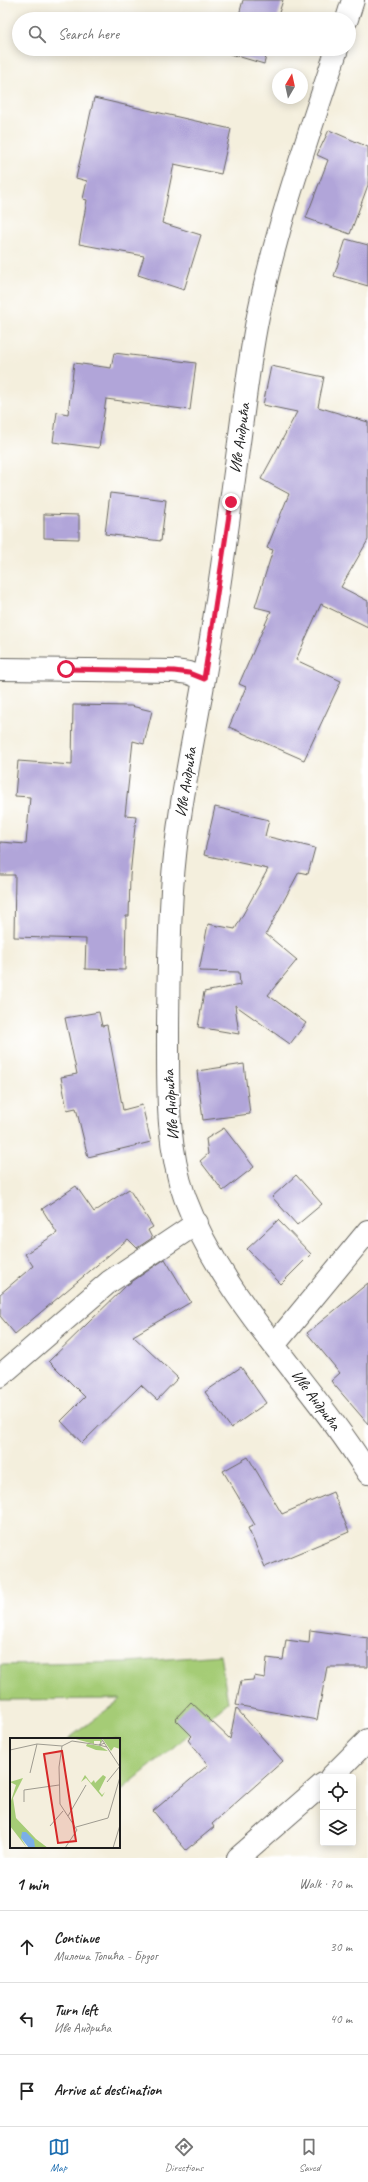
<!DOCTYPE html>
<meta charset="utf-8">
<style>
body{margin:0;font-family:Caveat,sans-serif;background:#f2f2f2;color:#222}
.controls{position:absolute;right:12px;bottom:12px;display:grid;overflow:hidden;border-radius:4px;box-shadow:0 2px 10px #0003}
.controls button{width:36px;height:36px;display:grid;place-items:center;padding:0;border:0;border-bottom:1px solid #e0e0e0;background:#fff;color:#222;font:20px sans-serif}
.compass{position:absolute;left:272px;top:68px;width:36px;height:36px;border-radius:50%;background:#fff;box-shadow:0 2px 10px #0003;rotate:9deg}
.stop{position:absolute;width:12px;height:12px;margin:-9px;border:3px solid #e11d48;border-radius:50%;background:#fff}
.stop.end{background:#e11d48;border-color:#fff;box-shadow:0 1px 4px #0008}
.list{margin:0;padding:0;list-style:none}
h2{display:flex;justify-content:space-between;align-items:center;height:52px;margin:0;padding:0 16px;font-size:17px}
h2 small{font-size:13px;font-weight:400;color:#767676}
.list li{display:grid;grid-template-columns:26px 1fr auto;gap:12px;align-items:center;box-sizing:border-box;height:72px;padding:0 16px;border-top:1px solid #e0e0e0}
.list b{display:block;font-size:15px;white-space:nowrap}
.list p{margin:0;font-size:13px;white-space:nowrap;color:#767676}
.list em{font-size:13px;font-style:normal;color:#767676}
.icon{flex:none;width:22px;height:22px;fill:none;stroke:currentColor;stroke-width:2;stroke-linecap:round;stroke-linejoin:round}
.map{position:relative;flex:none;width:368px;height:1858px;overflow:hidden}
.search{position:absolute;background:#fff;box-shadow:0 2px 10px #0003;left:12px;right:12px;top:12px;height:44px;display:flex;align-items:center;gap:10px;box-sizing:border-box;padding:0 14px;border-radius:22px;color:#767676;font-size:15px}
.sheet{height:268px;background:#fff}
nav{display:flex;justify-content:space-around;align-items:center;box-sizing:border-box;height:56px;border-top:1px solid #e0e0e0;background:#fff;font-size:11px;color:#767676}
nav a{display:grid;justify-items:center;gap:2px}
nav .on{color:#1f6fb2}
.map>svg:first-child{display:block}
.green{fill:#a5cc76;stroke:#607449}
.building{fill:#b1a5d9}
.lines{fill:none;stroke-linecap:round;stroke-linejoin:round}
.minor-casing{stroke:#686660;stroke-width:24}
.minor{stroke:#fff;stroke-width:22}
.route{stroke:#e11d48;stroke-width:5}
.labels{text-anchor:middle;dominant-baseline:central;stroke-width:4;stroke-linejoin:round;paint-order:stroke}
.street-label{font-size:16px;fill:#1c1c1c;stroke:#fff}
.inset-road{fill:none;stroke:#9e9b90;stroke-width:1}
.view{fill:#d62828;fill-opacity:0.15;stroke:#d62828;stroke-width:2}
.inset-edge{fill:none;stroke:#1c1c1c;stroke-width:2}
</style>
<div class="map">
<svg width="368" height="1858" viewBox="0 0 368 1858">
<rect width="100%" height="100%" fill="#fff"/>
<filter id="ink" filterUnits="userSpaceOnUse"><feTurbulence type="fractalNoise" baseFrequency=".025" numOctaves="2"/><feDisplacementMap in="SourceGraphic" scale="8" xChannelSelector="R" yChannelSelector="G"/><feConvolveMatrix kernelMatrix="1 2 1 2 8 2 1 2 1" color-interpolation-filters="sRGB"/></filter>
<filter id="wash" filterUnits="userSpaceOnUse"><feTurbulence type="fractalNoise" baseFrequency=".012" numOctaves="4" result="noise"/><feDisplacementMap in="SourceGraphic" scale="16" xChannelSelector="R" yChannelSelector="G"/><feGaussianBlur stdDeviation="0.9" result="paint"/><feColorMatrix in="noise" values="0 0 0 0 0 0 0 0 0 0 0 0 0 0 0 0 0 1.4 0 .05"/><feComposite in="paint" operator="in"/></filter>
<g filter="url(#wash)">
<rect width="100%" height="100%" fill="#f4efdd"/>
<path class="green" d="M220 1655 228 1702 119 1792V1739H68L121 1699 0 1700V1665L128 1662Z"/>
<g id="blocks">
<path class="building" d="M243 0H283L277 19H238Z
M228 49H268L264 64 227 53Z
M94 98 231 129 221 174 174 164 162 223 201 235 184 290 138 275 144 256 79 244 87 200 83 199 87 181 76 178Z
M329 130 368 147V185L350 234 306 218 328 160 317 155Z
M346 239 368 245V286L334 276Z
M114 353 196 363 190 410 106 399 99 448 53 442 57 412 68 414 74 363 111 368Z
M271 366 324 377 318 407 368 422V540L341 587 368 601V627L321 604 296 660 341 681 304 760 229 727 246 687 239 684 271 611 255 607 273 550 267 548 289 494 261 479 297 412 263 405Z
M110 493 166 500 161 541 105 534Z
M44 514 79 515V539L44 538Z
M73 705 131 706 152 711 144 744 133 741 125 815 136 816 130 876 129 916H126L125 970 85 969 86 939 14 937 15 875H0V842L26 844 30 797 15 796 18 761 72 765Z
M215 807 269 820 265 836 315 848 308 874 299 872 266 934 297 960 268 995 306 1023 290 1044 235 1005 239 1034 198 1027 204 992 240 985 239 972 199 971 208 924 235 929 268 869 204 855Z
M99 1012 102 1026 107 1025 123 1110 142 1105 151 1142 88 1157 76 1108 67 1110 61 1077 77 1074 65 1018Z
M244 1064 250 1114 203 1120 197 1071Z
M224 1128 254 1167 223 1191 200 1161 208 1154 206 1139Z
M296 1175 322 1204 297 1225 272 1197Z
M76 1186 94 1212 129 1189 153 1227 148 1230 152 1238 137 1248 128 1239 15 1334 0 1316V1294L33 1266 25 1254 57 1233 42 1209Z
M278 1220 311 1254 281 1284 247 1249Z
M165 1259 191 1302 133 1336 178 1378 157 1400 141 1385 82 1443 61 1421 85 1397 49 1361 127 1285Z
M368 1283V1424L331 1381 340 1373 307 1333Z
M241 1367 266 1403 231 1428 205 1392Z
M248 1457 282 1514 333 1492 349 1532 265 1567 248 1528 255 1525 223 1471Z
M310 1630 368 1638V1667H327L317 1720 236 1705 241 1681 253 1680 254 1676 265 1678 267 1658 283 1660 286 1640 309 1643Z
M191 1702 230 1739 236 1708 283 1761 212 1824 214 1827 186 1850 153 1811 208 1765 188 1740 192 1736 175 1719Z"/>
</g>
</g>
<g filter="url(#ink)">
<use href="#blocks" fill-opacity="0" stroke="#686660" stroke-width="1"/>
<g class="lines">
<g class="minor-casing">
<path id="minor" d="M347 19 353 0
M337 49C308 137 277 225 258 316 249 360 244 406 238 450 229 515 221 580 210 644 197 726 177 808 172 890 169 940 168 991 168 1041 168 1093 167 1148 185 1198 224 1302 310 1380 368 1473
M0 669 174 671 189 673 204 679
M274 1345 368 1231
M0 1376 109 1282 197 1223
M331 1777 368 1740
M238 1858 323 1784"/>
</g>
<use href="#minor" class="minor"/>
</g>
</g>
<g class="lines" filter="url(#ink)">
<path class="route" d="M66 669 174 671 189 673 204 679 231 502"/>
</g>
<g class="labels">
<g class="street-label">
<text transform="translate(240 438) rotate(-82)">Иве Андрића</text>
<text transform="translate(186 782) rotate(-81)">Иве Андрића</text>
<text transform="translate(171 1105) rotate(-94)">Иве Андрића</text>
<text transform="translate(316 1400) rotate(53)">Иве Андрића</text>
</g>
</g>
<g transform="translate(10 1738)">
<rect width="110" height="110" fill="#f4efdd"/>
<path d="M62 0H91L92 2 90 6V3H84V6ZM92 0H110V11L104 9 101 13ZM77 6 90 8 98 13 86 12 76 8ZM75 37 81 45 84 42 85 45 93 37 96 39 89 53 92 57 95 54 92 59 76 40 71 44ZM13 40 3 60 6 80 26 101 38 110H25L11 100 17 110 0 88V66L6 47 0 44Z" fill="#a5cc76"/>
<path d="M12 94H16L24 102 25 110H19L11 100Z" fill="#7bafe8"/>
<path class="inset-road" d="M91 0 110 29M93 2 89 7 97 9M0 12 27 6 52 8M20 35 27 6M97 44 110 28M14 64V52L49 47M58 78 76 47M40 88 53 73M66 89 98 80 110 39M55 110 67 92 50 66 49 29 52 8 62 3 89 7 95 5M103 110 110 87"/>
<path class="view" d="M52 13 66 103 48 105 34 16Z"/>
<rect width="110" height="110" class="inset-edge"/>
</g>
</svg>
<div class="controls">
<button><svg class="icon" aria-label="locate" viewBox="0 0 24 24"><circle cx="12" cy="12" r="6"/><path d="M12 2v4M12 18v4M2 12h4M18 12h4"/></svg></button>
<button><svg class="icon" aria-label="layers" viewBox="0 0 24 24"><path d="M12 4l9 5-9 5-9-5zM3 14l9 5 9-5"/></svg></button>
</div>
<svg class="compass" viewBox="-18 -18 36 36"><path d="M0-13l5 13h-10z" fill="#e53935"/><path d="M0 13l5-13h-10z" fill="#767676"/></svg>
<div class="stop" style="left:66px;top:669px"></div>
<div class="stop end" style="left:231px;top:502px"></div>
<div class="search"><svg class="icon" aria-label="search" viewBox="0 0 24 24"><circle cx="10" cy="10" r="6"/><path d="M15 15l6 6"/></svg>Search here</div>
</div>
<section class="sheet">
<h2>1 min<small>Walk · 70 m</small></h2>
<ul class="list">
<li><svg class="icon" aria-label="ahead" viewBox="0 0 24 24"><path d="M12 20V5M6 11l6-6 6 6"/></svg><div><b>Continue</b><p>Милоша Топића - Брзог</p></div><em>30 m</em></li>
<li><svg class="icon" aria-label="left" viewBox="0 0 24 24"><path d="M17 20v-9H6M10 6l-5 5 5 5"/></svg><div><b>Turn left</b><p>Иве Андрића</p></div><em>40 m</em></li>
<li><svg class="icon" aria-label="arrive" viewBox="0 0 24 24"><path d="M6 21V4h12l-3 4 3 4H6"/></svg><div><b>Arrive at destination</b></div></li>
</ul>
</section>
<nav>
<a class="on"><svg class="icon" aria-label="map" viewBox="0 0 24 24"><path d="M3 6l6-2 6 2 6-2v14l-6 2-6-2-6 2zM9 4v14M15 6v14"/></svg>Map</a>
<a><svg class="icon" aria-label="directions" viewBox="0 0 24 24"><path d="M12 3l9 9-9 9-9-9zM9 14v-3h6M13 9l2 2-2 2"/></svg>Directions</a>
<a><svg class="icon" aria-label="saved" viewBox="0 0 24 24"><path d="M7 4h10v16l-5-4-5 4z"/></svg>Saved</a>
</nav>
